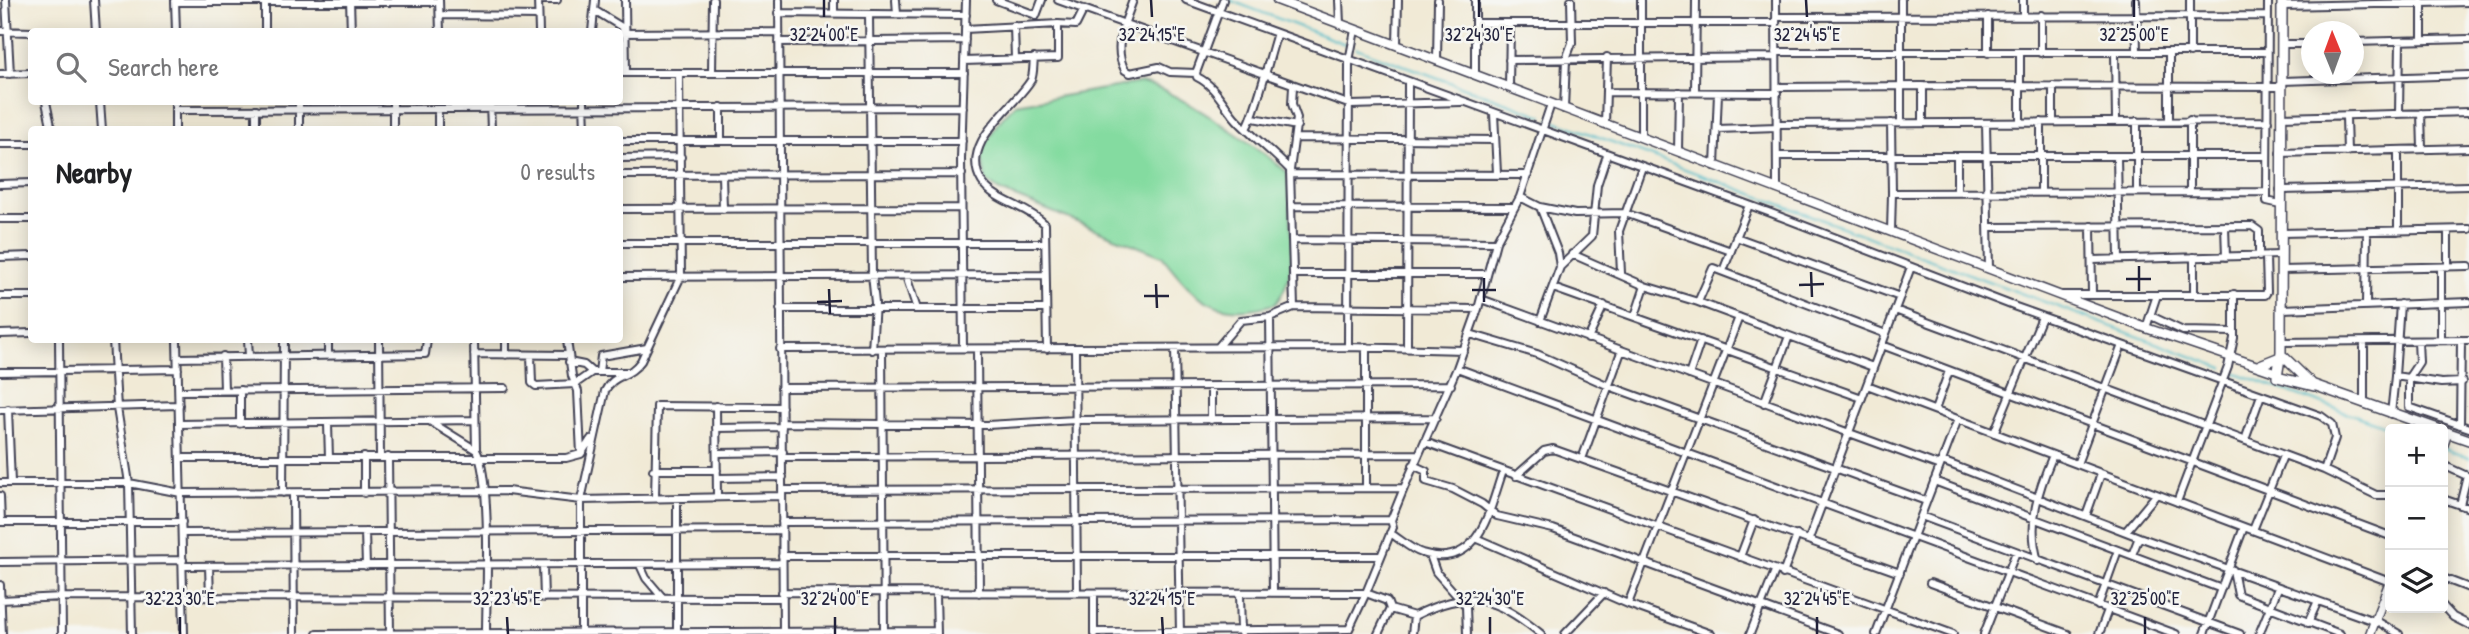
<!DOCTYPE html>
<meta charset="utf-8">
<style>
body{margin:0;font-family:"Patrick Hand",sans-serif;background:#f2f2f2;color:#202124}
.controls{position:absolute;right:21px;bottom:21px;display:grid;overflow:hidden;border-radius:7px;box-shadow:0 4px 18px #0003}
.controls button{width:63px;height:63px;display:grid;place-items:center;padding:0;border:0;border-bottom:2px solid #e0e0e0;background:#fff;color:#202124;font:35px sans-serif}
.compass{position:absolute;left:2301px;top:21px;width:63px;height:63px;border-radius:50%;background:#fff;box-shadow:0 4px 18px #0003;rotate:359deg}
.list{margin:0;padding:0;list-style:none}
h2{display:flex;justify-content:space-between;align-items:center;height:91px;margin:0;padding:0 28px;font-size:30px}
h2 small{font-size:23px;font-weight:400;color:#757577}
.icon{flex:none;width:38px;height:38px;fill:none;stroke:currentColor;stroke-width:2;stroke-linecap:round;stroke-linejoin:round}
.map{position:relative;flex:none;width:2469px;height:634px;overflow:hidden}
.search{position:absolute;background:#fff;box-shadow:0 4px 18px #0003;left:28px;top:28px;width:595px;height:77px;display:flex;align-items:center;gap:18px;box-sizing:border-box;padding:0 24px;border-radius:7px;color:#757577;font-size:26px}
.panel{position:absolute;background:#fff;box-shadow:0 4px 18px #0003;left:28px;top:126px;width:595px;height:217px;border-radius:7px}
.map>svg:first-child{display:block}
.green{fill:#84dba0;stroke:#537e6e;stroke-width:2}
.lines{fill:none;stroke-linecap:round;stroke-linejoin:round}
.stream{stroke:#4ebbc8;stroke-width:2}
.minor-casing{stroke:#414052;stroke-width:10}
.major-casing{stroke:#414052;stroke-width:11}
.highway-casing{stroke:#414052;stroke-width:12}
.minor{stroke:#fff;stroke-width:6}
.major{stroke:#fff;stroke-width:8}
.highway{stroke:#fff;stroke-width:9}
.ticks{fill:none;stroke:#22223b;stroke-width:2.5}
.ticks-label{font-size:18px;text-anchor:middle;fill:#22223b;stroke:#f6f6f2;stroke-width:5;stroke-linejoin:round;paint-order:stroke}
</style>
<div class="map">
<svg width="2469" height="634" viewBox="0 0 2469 634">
<rect width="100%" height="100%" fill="#f6f6f2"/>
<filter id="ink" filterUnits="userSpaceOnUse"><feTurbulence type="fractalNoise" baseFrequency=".0143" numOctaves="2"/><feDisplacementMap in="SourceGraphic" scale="14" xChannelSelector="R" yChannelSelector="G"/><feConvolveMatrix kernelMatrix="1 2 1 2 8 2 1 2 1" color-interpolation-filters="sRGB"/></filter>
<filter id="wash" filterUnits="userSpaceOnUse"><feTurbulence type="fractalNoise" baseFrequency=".00686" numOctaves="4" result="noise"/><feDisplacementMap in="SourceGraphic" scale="28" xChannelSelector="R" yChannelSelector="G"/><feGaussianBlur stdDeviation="1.57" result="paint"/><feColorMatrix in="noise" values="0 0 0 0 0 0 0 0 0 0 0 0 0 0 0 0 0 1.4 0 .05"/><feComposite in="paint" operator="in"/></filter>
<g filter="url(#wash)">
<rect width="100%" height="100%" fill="#f1ead6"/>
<path class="green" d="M1139 83C1172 86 1260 149 1287 172 1289 213 1303 271 1275 304 1217 320 1197 301 1162 256L998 190 986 181 982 158 985 145 997 124 1015 104Z"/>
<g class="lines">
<path class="stream" d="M1229 0 1348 45
M1356 48 1543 116
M1550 119 2223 368
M2231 371 2393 429
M2444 448 2469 458"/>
</g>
</g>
<g filter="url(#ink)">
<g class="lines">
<g class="minor-casing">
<path id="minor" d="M6 0 10 74
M94 0 96 32
M175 0 176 32
M350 0 351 32
M439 0 440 32
M538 0 539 32
M538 0H557
M625 0 626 73
M779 0 783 634
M896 0 897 14
M996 0 1036 15
M1058 0 1351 105 1461 102
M1133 0C1125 23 1112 47 1125 70L1130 73 1159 67 1170 72 1196 73 1197 77C1216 86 1223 105 1237 120 1254 138 1273 152 1290 170
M1186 0 1771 213 2016 307 2321 416 2332 424 2335 438 2324 470
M1339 0 1340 24
M1776 0 1777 189
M1901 0V123
M2023 0V16
M2136 0 2137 53
M2268 0 2267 201 2280 204
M175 2H439
M2282 6 2469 2
M594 10 625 29
M778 13 966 15
M834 13V0
M869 14 872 275 875 303 872 350
M440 15 538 16
M2041 15V53
M1036 16 1042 0
M1988 16V53
M1776 17 2268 16
M1475 23H1776
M1014 26 1015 59
M965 29 1058 24 1076 25 1084 9
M0 31 32 32
M265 32V0
M592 32 595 0
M620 33 779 32
M2422 40V2
M779 42 965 40
M2354 42 2469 39
M2282 44H2312
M1397 45 1398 0
M1776 52H2267
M2115 52 2116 121
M2190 53V0
M1034 58C1033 65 1034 73 1031 80 1014 108 958 143 982 182 994 201 1027 206 1045 224L1047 349
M1509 60 1776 57
M964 61 1058 58V24
M1437 61 1438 0
M620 73H964
M712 73 713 0
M1196 73 1223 0
M0 74 32 73
M1475 75V0
M2282 81 2469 75
M1293 86 1292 104 1297 118 1290 170 1294 307
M2053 86V122
M1509 87 1510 24
M1777 87 1923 86
M1606 92 1777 93
M1695 92 1696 0
M46 102 52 130
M100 102 102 130
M175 102V130
M299 102V130
M490 102 491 130
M584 102 585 130
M721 107V141
M438 109V130
M1564 109 1566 59 1572 43 1571 0
M175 110 963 107
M2421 113 2422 149
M1494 114 1497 173
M2399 114 2400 41
M2281 117 2469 112
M2346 117 2347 152
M1253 118 1297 126
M2169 120V53
M2137 121V192
M2020 122V53
M2041 122V192
M1891 123 1892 193
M1923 123V86L2282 87
M1986 123 1989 269
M1605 124 1607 57
M1777 124 2268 121
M1246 128C1254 120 1271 51 1277 33
M1717 129 1777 127
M256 130V109
M393 130V102
M1641 137V0
M1296 138 1495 140
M620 141H962
M0 144H32
M1678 151 1679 92
M2280 153 2469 148
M1777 156H2267
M2117 156 2119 259
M620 158 681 157
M1715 166 1718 93
M1290 174 1528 175
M620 175 962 174
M722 175 723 209
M0 184 32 183
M2280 190 2469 186
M2190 192V120
M1957 193V156
M1520 197 1540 207 1558 253 1560 267 1540 321
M1293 206 1513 207
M1540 207 1575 214 1625 213 1731 251
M620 209 961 208
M0 219H32
M2091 226 2092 294
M2225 226 2226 257
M1989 227 2252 226 2259 231V257
M1891 231 1892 193 2267 192
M2398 231V150
M2281 233 2469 229
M1736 237 1900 297
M1293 240 1496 242
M620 243H1044
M1572 254 1645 286 1698 302 1873 367
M0 257 32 256
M2194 257V294
M2092 260 2281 255
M1560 267 1592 236 1597 185 1607 155
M2441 267V340
M2448 267V230
M2281 270 2469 266
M1723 271 1749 205
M1621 273 1619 231 1642 167
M1294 274H1487
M906 276 917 309
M620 277 1044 275
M1553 288 1862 398
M2061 295H2265L2267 292 2266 257
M0 296H32
M1481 299 1940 466
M1698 302 1713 268 1886 334
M2366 305 2367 231
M780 309H1045
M2282 309 2469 302
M1895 310 2324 470 2376 495H2390
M1635 316 1645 286
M2151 316 2183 331 2234 332
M1270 317 1273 592
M2146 328 2157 295
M0 334 32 333
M1470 334 1537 354 1609 386 1926 501
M1588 339 1604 305
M59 340 62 634
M113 340 117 408 129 483 132 634
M177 340 184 634
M248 340 249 356
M328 340V355
M379 340 380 457
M474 340 476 450C492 477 486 596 486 634
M506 340V355
M567 340 572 376 578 391 581 454
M2418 341 2419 362 2409 377V407L2469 428
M2282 342 2469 340
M2364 343V404
M1882 345 2390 536
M1218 347 1241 320 1270 317 1294 307 1478 309
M1348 347 1349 61 1355 30
M1366 347V487
M1407 347 1408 82
M963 348 961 159 966 0
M1075 348 1077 592
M1175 348 1180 634
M780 349 1348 347 1464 350
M882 349 884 634
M977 349 979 593
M474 354 568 355
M531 355 532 383 536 386 575 384 592 372H628
M223 356 224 390
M178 358 425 354 427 340
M569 362 584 365 592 372
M1457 368 2176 634
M0 372 178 369
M599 372 601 356 647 348
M1689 375 1701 340
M2395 376 2400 304
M1867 385 2390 582
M1211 387V420
M781 388 1451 385
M179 391 505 388
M1764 403 1789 336
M716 406 717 497
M8 409 11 483
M0 410 179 405
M1935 410 1949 371
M2391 414 2395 376 2441 383 2462 382
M431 422 476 450
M782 423 987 425 1076 420 1436 418
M179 424 475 420
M240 424V390
M328 424 329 458
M2460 425 2461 340
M716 428 782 427
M1994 433 2042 317
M2245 440 2261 395
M1425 442 1953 634
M717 453 783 452
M364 457V493
M388 457 390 634
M783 457 1419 454
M180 458H566L581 454 591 439
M1582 459 1621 352
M1942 461 2139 537 2374 621
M2077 464 2122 345
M1413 465 1426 471V481L1453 489 1482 504 1497 516 1553 529 1838 634
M2443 465 2467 476 2460 505
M653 470H717
M1516 476 1544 451 1553 449 1900 573
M717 478 783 477
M1934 481 2219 588
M0 483H129L181 493 507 491 581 500 782 496
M783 490 1404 488
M283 493 284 340
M293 494 294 634
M0 496 1 522
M655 498 657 406 782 407
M2443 499 2469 508
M2177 502 2228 367 2234 338V294
M1921 516 2240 634
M2086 516 2101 474
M0 522H182
M782 522 1391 520
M2253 530 2283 456
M2126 531 2156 495
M365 532 366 566
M182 533 782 530
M1390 533C1400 539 1411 550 1422 553 1480 571 1489 510 1503 471
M1478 539 1628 604 1711 634
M1809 539 1911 267
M1430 555 1436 572 1466 606 1467 634
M2132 555 2139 537
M782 556H1379
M1740 557 1754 520
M2038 561C2027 523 2038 490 2053 455
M0 562 183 560
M640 565 646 578 663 598
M183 566 782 563
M209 566 210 598
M543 566 544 598
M2233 570 2238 595 2340 634
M1783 574 1797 535
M2443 578 2469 588
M1930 583 2068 634
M0 585 2 634
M782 592 1366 593 1393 527 1391 520 1404 488 1457 368 1478 309 1496 242 1520 197 1551 104
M1094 593V634
M1240 593 1241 633
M936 594 937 634
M0 600 62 597 782 598
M1628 604 1739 317
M2098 606 2118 550
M2443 606 2453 617 2469 625
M2375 620 2399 634
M2308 623 2317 603
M1094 632 1349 629 1366 593 1387 601 1390 609 1414 616C1468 589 1494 596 1541 634
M317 634 937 631
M581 634V500L605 391C614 373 628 379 641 361L681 276 679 73
M677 634V498
M1378 634 1390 609
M1412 634 1414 616
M1565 634 1604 593
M1750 634 1775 571
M1876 634 1958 419
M1984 634 2016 552
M2099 634 2108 610
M2204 634 2244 527
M2259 634 2278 588"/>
</g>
<g class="major-casing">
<path id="major" d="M1277 0 2146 328 2278 373
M2443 446 2448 432
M2370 634 2390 581"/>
</g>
<g class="highway-casing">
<path id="highway" d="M2282 0 2281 352 2277 377 2314 386
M2284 357 2312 384
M2260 365 2280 357
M2311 384 2438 429
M2443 431 2469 440"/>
</g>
<use href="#minor" class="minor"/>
<use href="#major" class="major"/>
<use href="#highway" class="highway"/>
</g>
</g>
<path class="ticks" d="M824 0V17M1151 0 1152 17M1479 0V17M1806 0 1807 17M2134 0V17M2139 266V291M1811 272 1812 297M1484 278V302M2126 279H2151M1156 284 1157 308M1799 285 1824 284M829 289 830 314M1472 290H1496M1144 296H1169M817 302 842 301M180 617V634M507 617 508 634M835 617V634M1162 617 1163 634M1490 617V634M1817 617V634M2145 617V634"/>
<g class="ticks-label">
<text x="824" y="41">32°24'00"E</text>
<text x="1152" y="41">32°24'15"E</text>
<text x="1479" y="41">32°24'30"E</text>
<text x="1807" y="41">32°24'45"E</text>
<text x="2134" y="41">32°25'00"E</text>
<text x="180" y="605">32°23'30"E</text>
<text x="507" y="605">32°23'45"E</text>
<text x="835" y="605">32°24'00"E</text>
<text x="1162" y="605">32°24'15"E</text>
<text x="1490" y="605">32°24'30"E</text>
<text x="1817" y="605">32°24'45"E</text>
<text x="2145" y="605">32°25'00"E</text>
</g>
</svg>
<div class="controls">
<button>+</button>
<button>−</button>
<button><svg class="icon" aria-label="layers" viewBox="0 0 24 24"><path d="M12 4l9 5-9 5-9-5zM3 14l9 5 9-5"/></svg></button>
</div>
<svg class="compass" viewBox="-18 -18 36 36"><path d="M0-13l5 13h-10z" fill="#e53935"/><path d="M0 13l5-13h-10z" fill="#757577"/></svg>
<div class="search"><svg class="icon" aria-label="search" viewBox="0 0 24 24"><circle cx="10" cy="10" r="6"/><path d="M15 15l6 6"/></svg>Search here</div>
<section class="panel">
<h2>Nearby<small>0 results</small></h2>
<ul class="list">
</ul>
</section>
</div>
